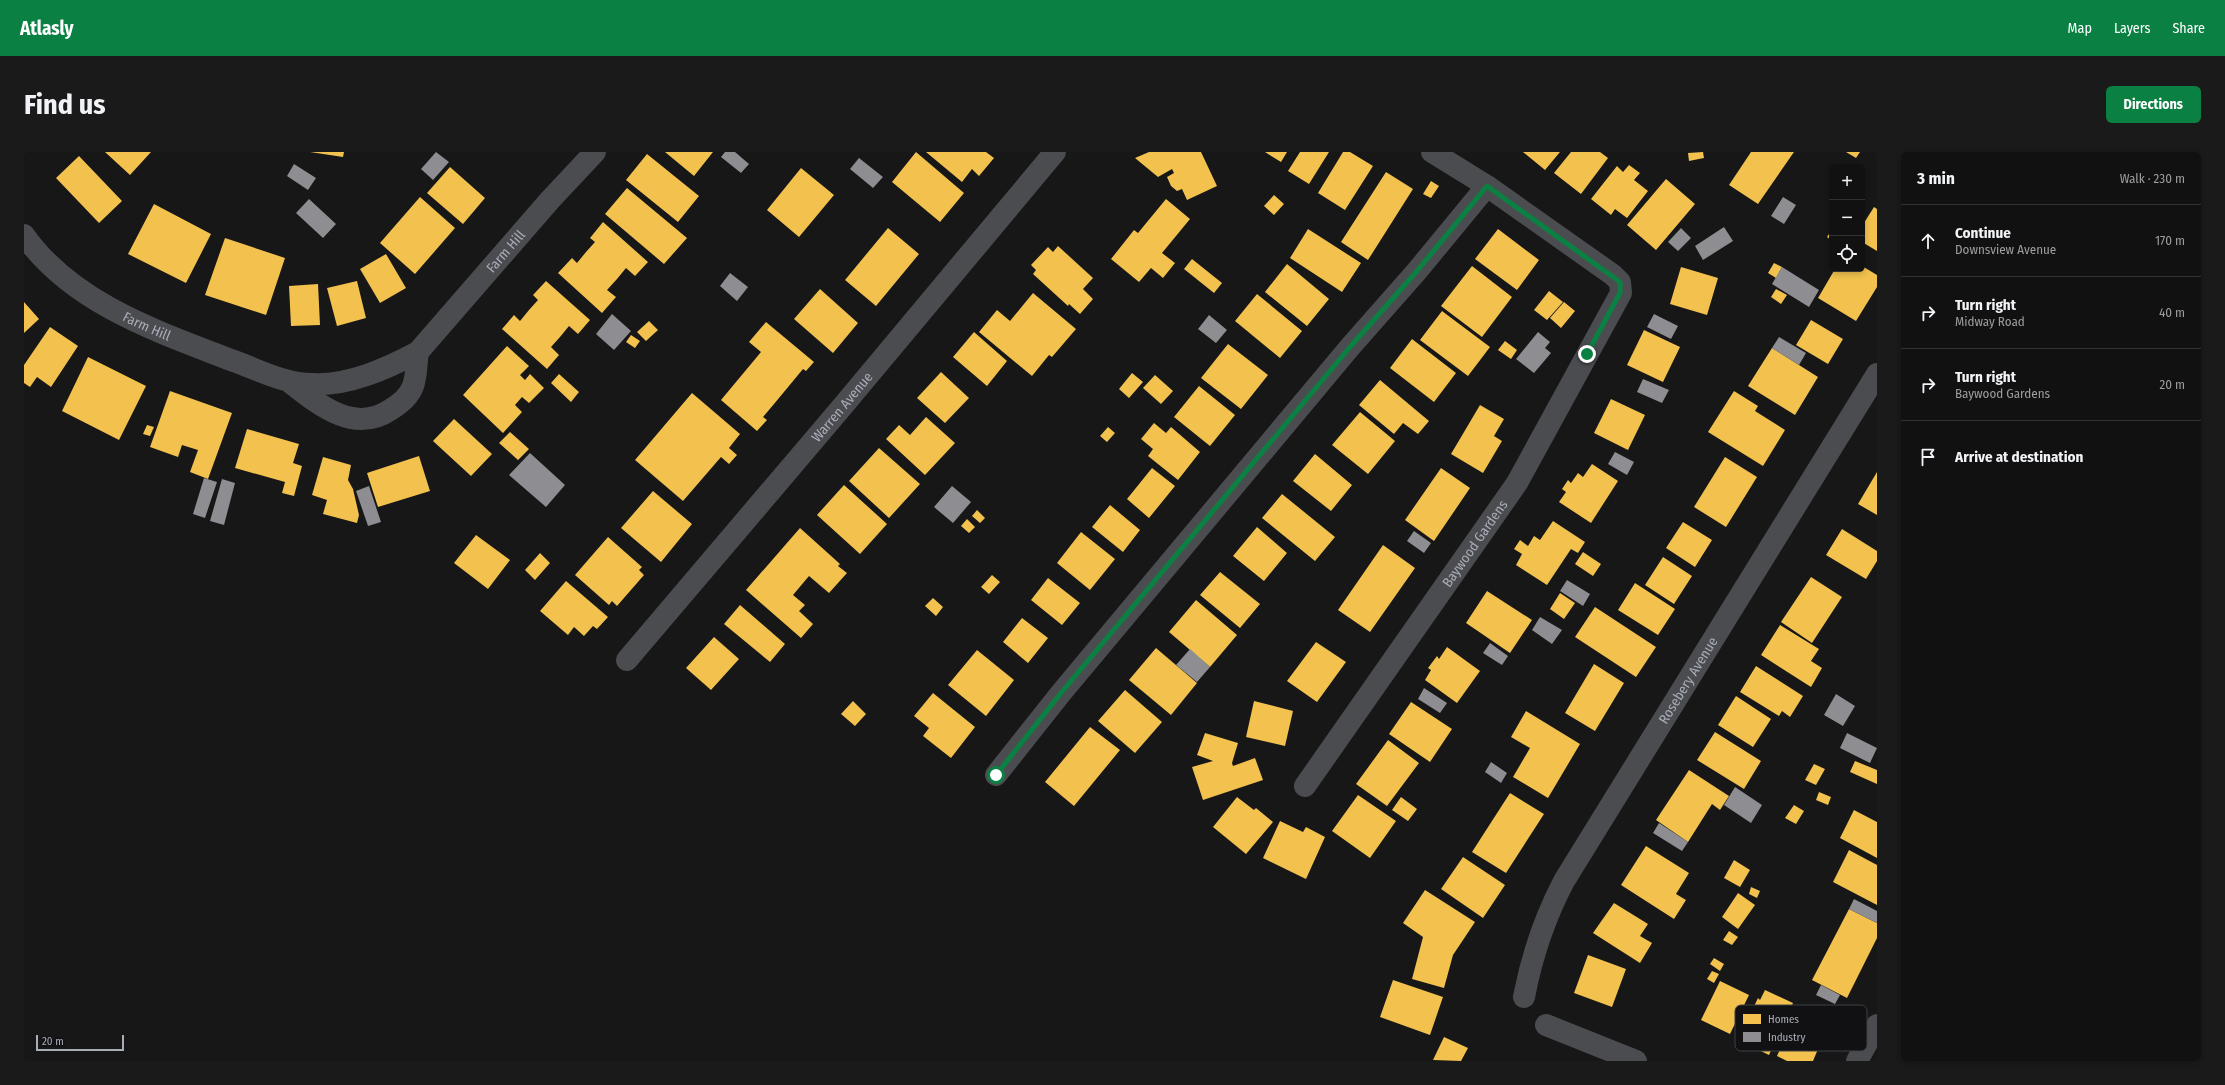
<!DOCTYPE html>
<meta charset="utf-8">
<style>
body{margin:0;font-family:"Fira Sans Condensed",sans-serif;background:#1a1a1a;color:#f1f3f6}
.controls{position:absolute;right:12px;top:12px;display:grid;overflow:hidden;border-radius:6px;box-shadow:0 2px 6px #0003}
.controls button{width:36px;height:36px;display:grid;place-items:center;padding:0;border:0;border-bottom:1px solid #303131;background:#111;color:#f1f3f6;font:20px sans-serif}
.scale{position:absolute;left:12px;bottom:10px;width:88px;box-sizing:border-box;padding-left:4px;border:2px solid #a8adb8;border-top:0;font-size:11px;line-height:14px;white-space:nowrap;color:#a8adb8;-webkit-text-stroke:3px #111113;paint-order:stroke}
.stop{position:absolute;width:12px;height:12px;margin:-9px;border:3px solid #0b8043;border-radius:50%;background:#fff}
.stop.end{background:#0b8043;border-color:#fff;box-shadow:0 1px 4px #0008}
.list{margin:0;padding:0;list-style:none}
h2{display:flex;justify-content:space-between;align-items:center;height:52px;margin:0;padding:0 16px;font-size:17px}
h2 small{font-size:13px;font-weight:400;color:#9c9d9f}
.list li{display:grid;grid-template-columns:26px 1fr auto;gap:12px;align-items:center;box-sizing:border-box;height:72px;padding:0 16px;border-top:1px solid #303131}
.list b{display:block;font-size:15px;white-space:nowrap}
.list p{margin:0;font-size:13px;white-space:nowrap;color:#9c9d9f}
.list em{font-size:13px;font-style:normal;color:#9c9d9f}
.icon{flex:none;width:22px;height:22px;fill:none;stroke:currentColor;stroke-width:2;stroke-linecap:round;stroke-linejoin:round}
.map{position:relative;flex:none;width:1853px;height:909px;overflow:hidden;border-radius:6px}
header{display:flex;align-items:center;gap:24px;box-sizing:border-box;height:56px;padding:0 20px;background:#0b8043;color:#fff}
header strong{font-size:19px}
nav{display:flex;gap:22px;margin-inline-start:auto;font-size:14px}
.intro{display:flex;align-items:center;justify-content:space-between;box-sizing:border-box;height:96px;padding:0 24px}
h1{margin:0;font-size:28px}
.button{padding:10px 18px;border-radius:6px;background:#0b8043;color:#fff;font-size:14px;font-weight:700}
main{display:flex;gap:24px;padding:0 24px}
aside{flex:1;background:#111;border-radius:6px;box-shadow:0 2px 6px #0003}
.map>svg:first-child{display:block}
.homes{fill:#f2c14e}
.industry{fill:#8d8d92}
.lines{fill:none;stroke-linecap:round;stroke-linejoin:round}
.street{stroke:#4b4c50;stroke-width:22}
.route{stroke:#0b8043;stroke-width:5}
.labels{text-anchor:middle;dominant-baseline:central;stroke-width:4;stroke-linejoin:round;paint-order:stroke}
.street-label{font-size:14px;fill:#a8adb8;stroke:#111113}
.key{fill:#111113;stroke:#3e4045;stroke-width:1}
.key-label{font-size:11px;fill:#a8adb8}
</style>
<header>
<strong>Atlasly</strong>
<nav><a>Map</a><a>Layers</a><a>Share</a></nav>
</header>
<div class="intro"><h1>Find us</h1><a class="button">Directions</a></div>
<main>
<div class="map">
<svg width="1853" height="909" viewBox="0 0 1853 909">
<rect width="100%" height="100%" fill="#171717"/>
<path class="homes" d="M81 0H127L106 23Z
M286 0H320L319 5Z
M641 0H689L670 24Z
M892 0 940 41 916 70 868 30Z
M902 0H962L970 6 955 24 948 17 938 30Z
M1125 0H1177L1193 34 1163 48 1158 37 1153 39 1147 34 1143 25 1150 21 1148 17 1134 25 1111 6Z
M1241 0H1263L1257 10Z
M1276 0H1305L1285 32 1264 19Z
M1319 0H1326L1349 14 1321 58 1294 41Z
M1499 0H1536L1521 18Z
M1547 0H1576L1584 6 1557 42 1530 21Z
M1679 0 1680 6 1665 9 1664 1Z
M1727 0H1770L1734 52 1705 33Z
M1822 0H1836L1832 6Z
M623 2 675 44 654 70 602 28Z
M55 4 98 49 75 71 32 26Z
M1605 13 1616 21 1610 28 1624 39 1603 66 1591 57 1587 63 1567 47 1593 14 1599 20Z
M426 15 461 46 439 72 403 41Z
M777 16 810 43 775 85 743 58Z
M1362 20 1389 37 1344 108 1317 90Z
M1642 27 1671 52 1632 98 1603 73Z
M1407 29 1415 34 1407 46 1399 42Z
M603 36 663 86 640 112 581 62Z
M1250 43 1260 52 1250 63 1240 54Z
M396 45 431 76 391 122 356 91Z
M1142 47 1166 67 1138 101 1151 111 1139 126 1127 116 1115 130 1087 107 1110 78 1114 81Z
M130 52 187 82 162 131 104 102Z
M1850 55 1853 57V99L1838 90V74Z
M579 70 624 110 611 124 602 116 593 127 583 138 592 145 578 161 534 121 548 106 553 111 562 100 571 90 566 86Z
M864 76 895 102 852 154 821 128Z
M1284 77 1337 111 1318 140 1266 106Z
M1474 77 1515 108 1493 138 1451 107Z
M1808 77V89L1803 85Z
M201 86 261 106 242 163 181 143Z
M1034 94 1069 126 1059 137 1069 147 1056 162 1045 152 1044 154 1009 122 1012 118 1007 113 1024 95 1029 100Z
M362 102 382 136 356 151 336 117Z
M1168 107 1198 131 1190 141 1160 117Z
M1750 111 1758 115 1752 126 1744 121Z
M1263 112 1305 147 1283 174 1241 140Z
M1448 114 1488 145 1458 185 1417 154Z
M1838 114 1853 123V135L1832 169 1794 146 1811 117H1838Z
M1657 115 1694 126 1683 163 1646 152Z
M333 129 342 166 313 174 303 136Z
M522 129 566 168 554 182 545 174 536 185 527 195 535 203 523 217 478 177 490 163 496 169 505 158 514 148 509 143Z
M294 132 296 173 267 174 265 134Z
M796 137 834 171 809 201 770 167Z
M1752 137 1763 143 1757 152 1747 145Z
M1525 139 1539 150 1523 168 1510 158Z
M1009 141 1052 177 1028 205 1025 203 1008 224 955 180 973 158 986 169Z
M1233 142 1278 179 1256 206 1211 169Z
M0 150 15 167 0 181Z
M1540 150 1551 159 1537 176 1526 166Z
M1418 159 1466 195 1444 224 1396 188Z
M1787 168 1819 187 1804 212 1772 193Z
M625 169 634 178 622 189 613 180Z
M742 170 790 210 782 219 779 217 750 252 739 265 743 268 733 279 697 248 737 200 725 190Z
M26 175 54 194 27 235 13 225 6 235 0 231V213Z
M1620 178 1656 195 1639 230 1603 213Z
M950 180 983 209 963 234 929 205Z
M607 183 616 189 611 196 602 190Z
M1388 187 1432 221 1410 250 1366 216Z
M1481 189 1493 198 1487 207 1474 198Z
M1204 192 1244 223 1217 257 1177 226Z
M483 194 505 214 496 223 501 228 506 222 520 236 505 251 498 245 491 253 498 260 479 281 439 243Z
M1748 196 1794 225 1771 263 1724 234Z
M64 205 122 234 95 288 38 259Z
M917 220 945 246 921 271 893 246Z
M1108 221 1119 230 1105 246 1095 237Z
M535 222 555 240 547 250 527 231Z
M1131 223 1149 239 1137 252 1119 236Z
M1356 228 1405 269 1394 282 1379 271 1370 282 1335 253Z
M1175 234 1211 263 1186 294 1150 265Z
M146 239 208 261 184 327 166 320 174 298 158 293 154 305 126 295Z
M1710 239 1734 254 1731 259 1761 278 1739 314 1684 280Z
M668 241 716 282 705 296 713 303 705 312 697 305 659 349 611 308Z
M1587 247 1621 263 1604 298 1570 281Z
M1456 253 1480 267 1470 284 1478 289 1459 321 1427 302Z
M1336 260 1371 289 1344 322 1308 293Z
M902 265 931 291 901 323 862 287 875 273 886 283Z
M430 267 468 302 447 324 409 289Z
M1130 271 1142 281 1147 275 1176 300 1154 328 1124 304 1129 297 1117 287Z
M123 273 130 275 126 284 119 282Z
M1084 275 1091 281 1083 290 1076 284Z
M223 277 275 292 269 311 278 314 270 344 258 341 261 330 211 316Z
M486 280 505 297 494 308 475 291Z
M855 296 896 332 865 366 825 329Z
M1291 302 1328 333 1307 359 1269 329Z
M395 304 406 339 354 355 343 321Z
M299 305 327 313 324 328 329 337 335 363 333 371 299 362 303 348 288 343Z
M1701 305 1733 325 1702 375 1670 355Z
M1568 312 1594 329 1567 371 1535 350 1542 340 1538 337 1544 328 1547 331 1554 321 1559 325Z
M1128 316 1151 334 1125 366 1103 347Z
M1417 316 1446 336 1410 389 1381 368Z
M1853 320V363L1834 352Z
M820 333 863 372 836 402 793 363Z
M629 339 668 372 637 410 597 376Z
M1258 342 1311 385 1291 409 1238 366Z
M1086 353 1116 378 1099 400 1068 375Z
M953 358 961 366 956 371 948 364Z
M943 367 951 375 945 381 937 374Z
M1529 369 1561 390 1554 401 1547 397 1523 433 1492 413 1498 402 1490 397 1496 388 1504 394 1510 384 1516 388Z
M1659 370 1688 388 1671 415 1642 396Z
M1233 375 1263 401 1240 429 1209 404Z
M776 376 816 412 814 414 823 421 805 441 785 424 769 443 781 453 775 459 789 472 777 486 722 438Z
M1818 377 1853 399V409L1842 427 1802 403Z
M1057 380 1091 407 1066 438 1033 411Z
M452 383 486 408 464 437 430 411Z
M584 385 618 415 615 418 620 423 593 454 588 449 585 453 551 423Z
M1359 393 1391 416 1346 480 1314 458Z
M1559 400 1577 412 1569 424 1551 412Z
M516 401 526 411 511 428 501 418Z
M1639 405 1668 424 1650 452 1621 433Z
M1196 420 1236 452 1216 476 1176 443Z
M968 423 976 430 965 442 957 435Z
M1787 425 1818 445 1788 491 1757 470Z
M1024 426 1056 451 1038 473 1007 448Z
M542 429 584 465 573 477 569 474 560 484 550 475 544 483 516 459Z
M1611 431 1651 457 1634 483 1594 458Z
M1463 439 1508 468 1486 501 1442 471Z
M1536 441 1551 451 1540 467 1526 457Z
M909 446 919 455 912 464 901 454Z
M1172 448 1213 483 1186 515 1145 480Z
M716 453 761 492 746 510 700 472Z
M1571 455 1632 495 1612 525 1551 485Z
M998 466 1024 486 1004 511 979 490Z
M1756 473 1795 497 1787 509 1798 516 1787 535 1737 503Z
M690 485 715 507 687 538 662 516Z
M1292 490 1322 510 1293 550 1263 529Z
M1423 495 1456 519 1433 551 1401 528 1407 518 1404 516 1413 504 1415 507Z
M1132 496 1173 531 1147 563 1105 528Z
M953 498 990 528 962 564 924 533Z
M1570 512 1600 531 1571 579 1541 561Z
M1732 514 1779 544 1766 565 1758 559 1755 564 1716 540Z
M1101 538 1138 570 1111 601 1074 569Z
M909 541 951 575 927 606 899 584 905 576 890 564Z
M1712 544 1747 567 1729 595 1694 573Z
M829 549 842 562 831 574 817 562Z
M1230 549 1269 559 1261 594 1222 585Z
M1387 550 1428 577 1406 610 1365 582Z
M1502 559 1556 592 1524 646 1489 625 1506 596 1487 585Z
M1066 575 1096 598 1050 654 1021 630Z
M1691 580 1737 609 1720 637 1673 608Z
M1181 581 1214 591 1208 611 1209 614 1231 606 1239 628 1179 648 1168 615 1189 609 1173 603Z
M1364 588 1395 611 1363 654 1332 632Z
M1831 609 1853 618V632L1826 620Z
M1790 612 1801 617 1792 633 1781 628Z
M1665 618 1705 644 1696 658 1688 652 1664 690 1632 668Z
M1795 640 1807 645 1804 653 1792 648Z
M1486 641 1520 662 1482 721 1448 700Z
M1334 643 1372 669 1346 706 1308 679Z
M1213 645 1230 658 1232 656 1249 670 1222 702 1189 675Z
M1377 645 1393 657 1384 669 1368 658Z
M1770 653 1780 659 1772 672 1761 666Z
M1830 658 1853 670V706L1816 686Z
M1256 669 1279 680 1282 675 1301 685 1282 727 1239 706Z
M1622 694 1665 721 1652 742 1662 748 1650 767 1597 733Z
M1825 698 1853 713V753L1809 730Z
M1439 705 1481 733 1459 766 1417 737Z
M1710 708 1726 718 1716 735 1700 726Z
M1727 735 1736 739 1733 746 1725 742Z
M1401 738 1451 770 1429 803 1420 836 1388 827 1399 785 1379 771Z
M1714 741 1731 753 1714 777 1698 765Z
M1590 751 1624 772 1616 784 1628 791 1616 811 1569 781Z
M1825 757 1853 771V786L1823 846 1788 828Z
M1705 779 1714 785 1708 793 1699 788Z
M1564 803 1602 817 1588 855 1550 841Z
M1690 806 1700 812 1696 819 1686 812Z
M1688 819 1695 822 1690 831 1683 827Z
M1369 828 1419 845 1406 883 1356 865Z
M1696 829 1725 843 1706 882 1677 868Z
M1741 838 1769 851 1745 903 1714 888 1734 846 1736 848Z
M1771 864 1802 878 1789 909H1763L1753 904Z
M1420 885 1444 896 1437 909 1409 908Z"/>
<path class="industry" d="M412 0 425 10 409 28 397 17Z
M701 0H711L725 12 717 21 697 5Z
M835 6 859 25 849 36 826 17Z
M270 12 292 26 284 38 263 24Z
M1759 45 1772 53 1760 72 1747 64Z
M285 47 312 72 299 86 272 61Z
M1700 75 1709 89 1679 108 1671 94Z
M1657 76 1667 86 1654 99 1644 90Z
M1758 115 1795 138 1785 155 1748 132Z
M706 121 724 135 713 149 696 134Z
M588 162 607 179 590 198 572 182Z
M1630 162 1654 174 1647 187 1623 175Z
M1185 163 1203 178 1192 191 1174 177Z
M1514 180 1526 190 1521 196 1527 201 1510 221 1492 207Z
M1755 185 1782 201 1775 213 1748 196Z
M1619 227 1645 238 1638 251 1613 240Z
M1591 300 1610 310 1603 323 1584 312Z
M506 301 541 333 522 355 485 323Z
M180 326 193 330 181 366 169 362Z
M198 327 211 331 200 373 186 369Z
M345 334 357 370 344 374 332 339Z
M928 334 947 350 929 371 910 355Z
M1390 379 1407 391 1400 401 1383 389Z
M1543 428 1566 442 1559 454 1536 439Z
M1516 465 1538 478 1528 492 1508 478Z
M1466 491 1484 504 1478 513 1459 501Z
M1166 497 1186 515 1173 530 1152 513Z
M1400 536 1423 551 1416 561 1394 547Z
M1812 542 1831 554 1819 574 1800 563Z
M1823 581 1853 596 1846 611 1816 596Z
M1467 610 1483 621 1477 631 1461 620Z
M1711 635 1738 653 1727 671 1700 653Z
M1635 671 1664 690 1658 699 1629 681Z
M1830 747 1853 759V771L1825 757Z
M1797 833 1816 843 1811 852 1792 843Z"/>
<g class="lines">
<g class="street">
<path id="s1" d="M0 83C48 151 132 179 207 208 233 217 260 232 288 232 324 234 362 217 394 200L526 48 571 0"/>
<path d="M267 231C295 253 330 282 366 258 376 252 385 245 389 234 393 223 392 211 394 200"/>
<path id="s2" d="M603 508 818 255 1031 0"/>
<path d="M972 623 1037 541 1326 195 1393 119 1463 34"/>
<path id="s3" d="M1281 634 1493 331 1597 141 1596 130 1589 123 1463 34 1408 0"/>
<path id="s4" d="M1500 845C1508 803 1520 767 1540 729L1853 222"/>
<path d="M1522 873 1612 909"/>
<path d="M1833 909 1853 873"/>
</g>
</g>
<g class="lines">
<path class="route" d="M972 623 1037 541 1326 195 1393 119 1463 34 1596 130V141L1563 202"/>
</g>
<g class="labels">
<g class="street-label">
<text stroke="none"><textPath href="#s1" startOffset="576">Farm Hill</textPath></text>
<text stroke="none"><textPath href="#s1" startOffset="155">Farm Hill</textPath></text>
<text stroke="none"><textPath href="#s2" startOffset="332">Warren Avenue</textPath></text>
<text stroke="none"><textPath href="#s3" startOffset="296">Baywood Gardens</textPath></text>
<text stroke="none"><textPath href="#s4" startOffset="359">Rosebery Avenue</textPath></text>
</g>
</g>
<rect x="1711" y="853" width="132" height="46" rx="6" class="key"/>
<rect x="1719" y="862" width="18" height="10" fill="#f2c14e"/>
<rect x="1719" y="880" width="18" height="10" fill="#8d8d92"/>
<g class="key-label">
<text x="1744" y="871">Homes</text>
<text x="1744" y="889">Industry</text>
</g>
</svg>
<div class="controls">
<button>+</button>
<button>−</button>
<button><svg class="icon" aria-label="locate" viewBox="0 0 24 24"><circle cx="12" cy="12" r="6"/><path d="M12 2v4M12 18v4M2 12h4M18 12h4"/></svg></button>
</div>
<div class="scale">20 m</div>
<div class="stop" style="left:972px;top:623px"></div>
<div class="stop end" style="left:1563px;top:202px"></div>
</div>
<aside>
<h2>3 min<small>Walk · 230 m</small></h2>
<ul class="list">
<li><svg class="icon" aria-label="ahead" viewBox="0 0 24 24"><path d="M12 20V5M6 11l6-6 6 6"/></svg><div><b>Continue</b><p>Downsview Avenue</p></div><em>170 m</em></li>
<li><svg class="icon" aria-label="right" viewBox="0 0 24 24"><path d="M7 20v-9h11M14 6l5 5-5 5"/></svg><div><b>Turn right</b><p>Midway Road</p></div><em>40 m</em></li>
<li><svg class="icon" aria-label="right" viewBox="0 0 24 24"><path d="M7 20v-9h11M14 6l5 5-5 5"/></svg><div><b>Turn right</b><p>Baywood Gardens</p></div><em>20 m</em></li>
<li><svg class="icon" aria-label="arrive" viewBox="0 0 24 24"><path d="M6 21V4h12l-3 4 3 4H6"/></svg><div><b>Arrive at destination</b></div></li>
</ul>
</aside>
</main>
